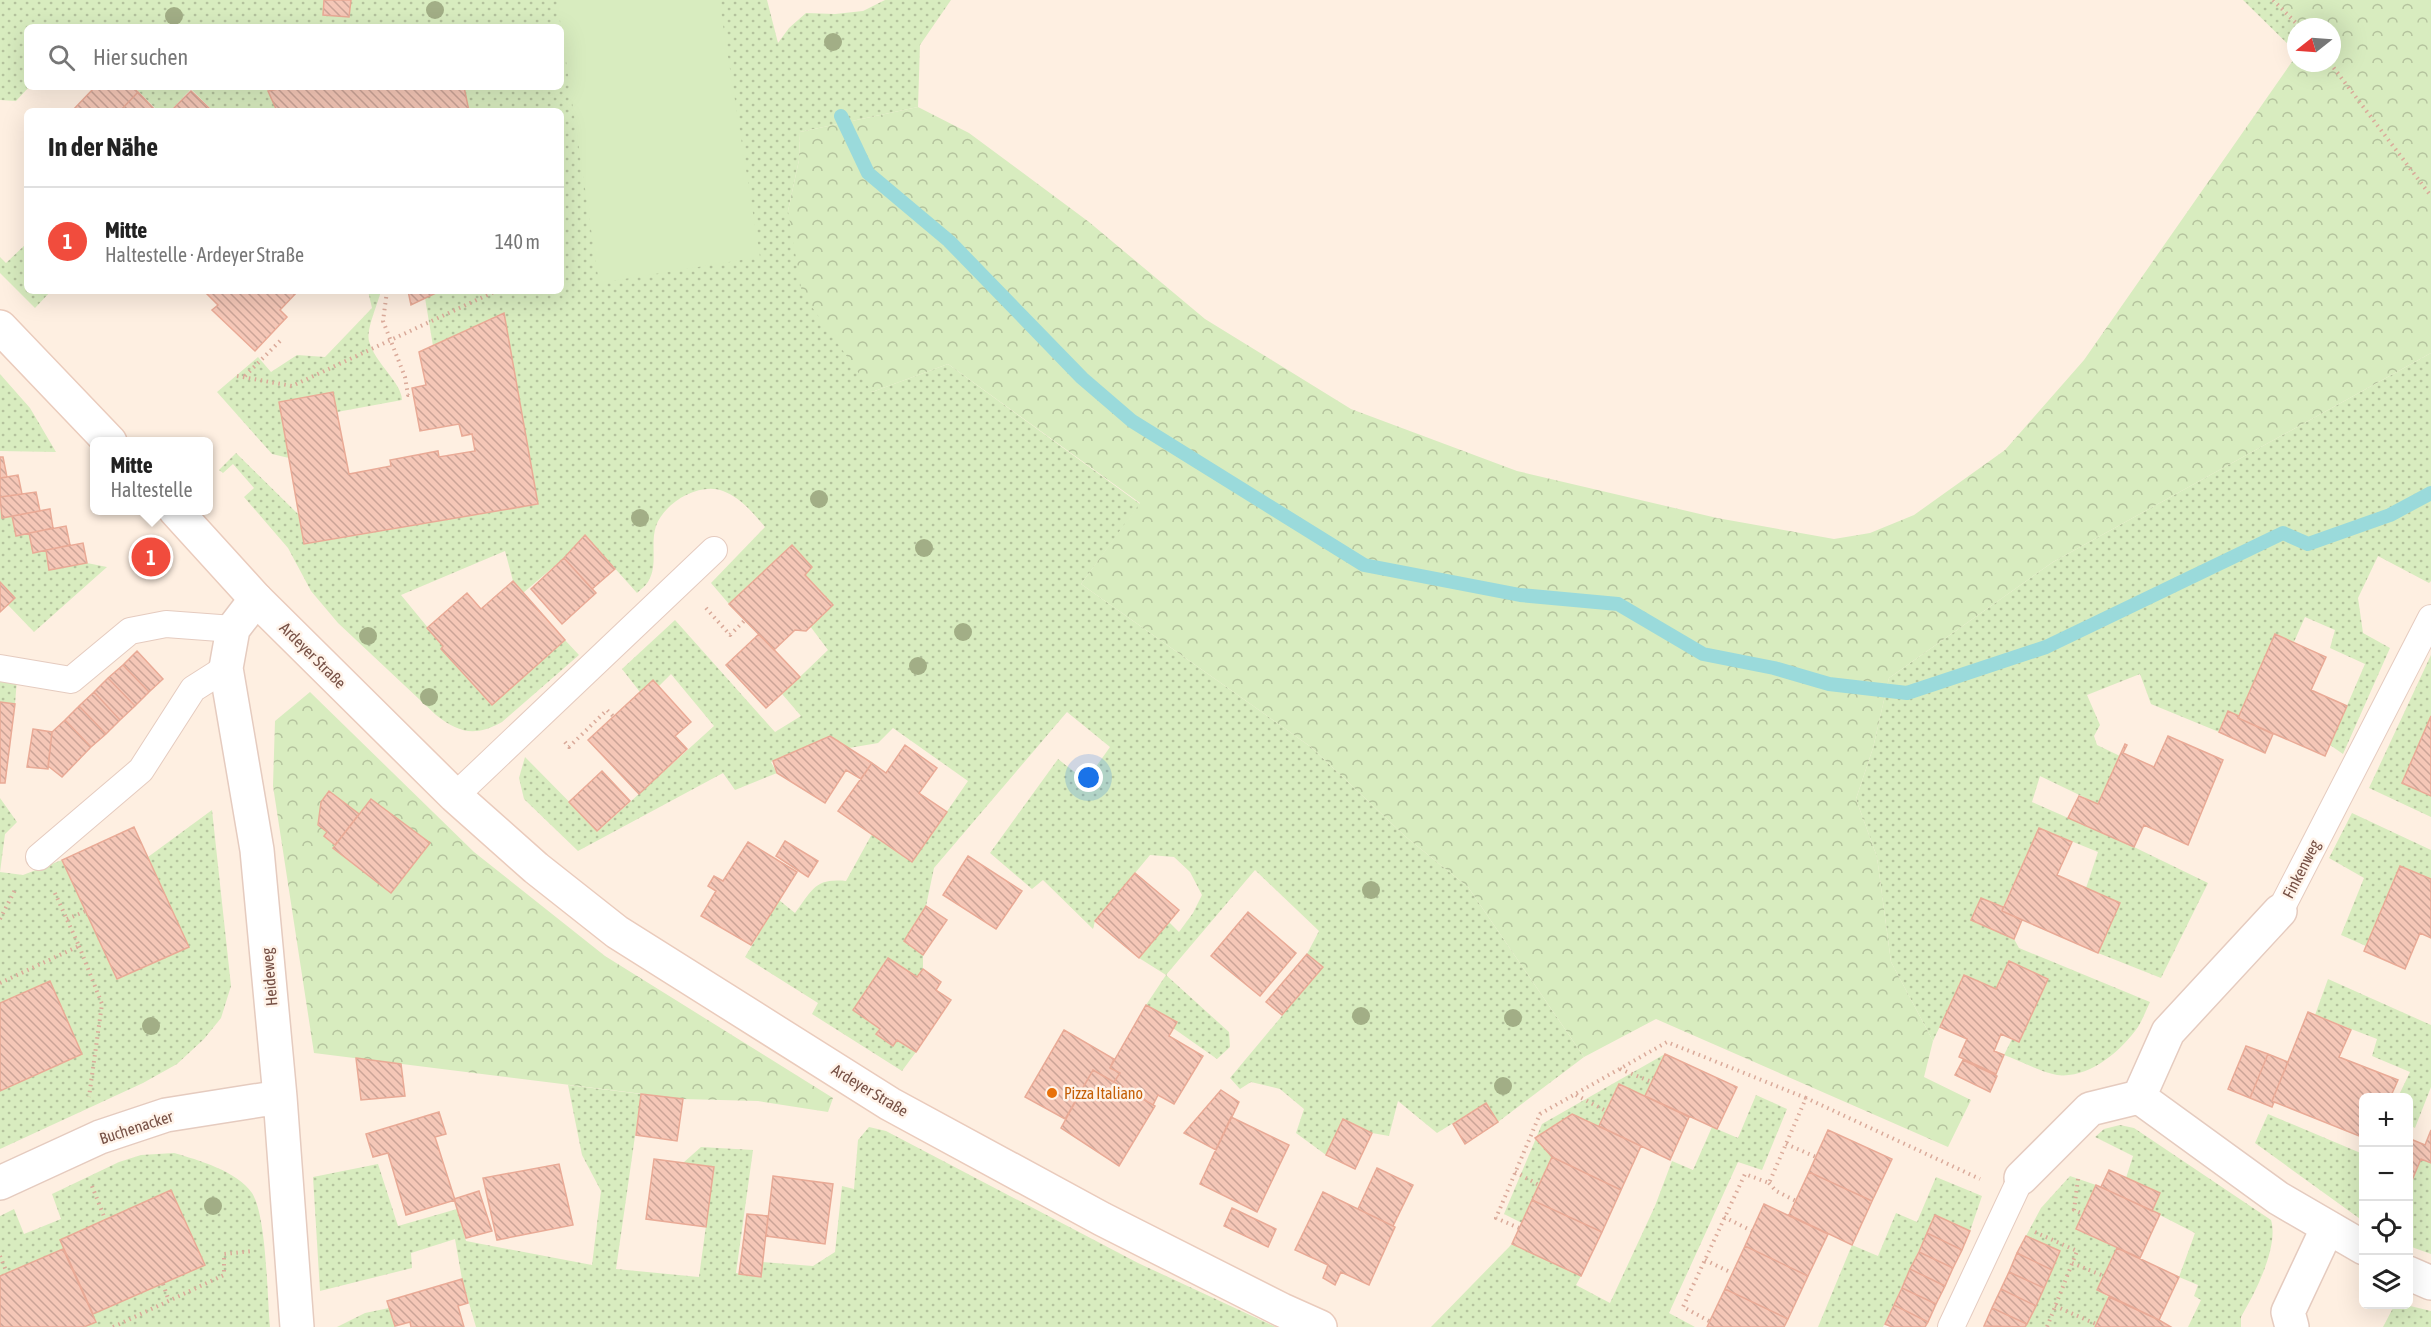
<!DOCTYPE html>
<html lang="de">
<meta charset="utf-8">
<style>
body{margin:0;font-family:"Asap Condensed",sans-serif;background:#f6f6f6;color:#222}
.controls{position:absolute;right:18px;bottom:18px;display:grid;overflow:hidden;border-radius:9px;box-shadow:0 6px 24px #0002}
.controls button{width:54px;height:54px;display:grid;place-items:center;padding:0;border:0;border-bottom:2px solid #e0e0e0;background:#fff;color:#222;font:30px sans-serif}
.compass{position:absolute;left:2287px;top:18px;width:54px;height:54px;border-radius:50%;background:#fff;box-shadow:0 6px 24px #0002;rotate:253deg}
.you{position:absolute;left:1089px;top:778px;width:21px;height:21px;margin:-15px;border:4px solid #fff;border-radius:50%;background:#1a73e8;box-shadow:0 0 0 9px #1a73e833}
.badge{display:grid;place-items:center;width:39px;height:39px;border-radius:50%;background:#f14c3d;color:#fff;font-size:20px;font-weight:700}
.pin{position:absolute;translate:-50% -50%;border:3px solid #fff;box-shadow:0 2px 6px #0006}
.popup{position:absolute;left:90px;top:437px;width:123px;height:78px;box-sizing:border-box;display:grid;place-content:center;border-radius:9px;background:#fff;filter:drop-shadow(0 2px 4px #0005);font-size:20px;white-space:nowrap;color:#767676}
.popup b{font-size:22px;color:#222}
.popup::after{content:'';position:absolute;left:50%;top:100%;margin-left:-12px;border:12px solid transparent;border-top-color:#fff}
.list{margin:0;padding:0;list-style:none}
h2{display:flex;justify-content:space-between;align-items:center;height:78px;margin:0;padding:0 24px;font-size:26px}
h2 small{font-size:20px;font-weight:400;color:#767676}
.list li{display:grid;grid-template-columns:39px 1fr auto;gap:18px;align-items:center;box-sizing:border-box;height:108px;padding:0 24px;border-top:2px solid #e0e0e0}
.list b{display:block;font-size:22px;white-space:nowrap}
.list p{margin:0;font-size:20px;white-space:nowrap;color:#767676}
.list em{font-size:20px;font-style:normal;color:#767676}
.icon{flex:none;width:33px;height:33px;fill:none;stroke:currentColor;stroke-width:2;stroke-linecap:round;stroke-linejoin:round}
.map{position:relative;flex:none;width:2431px;height:1327px;overflow:hidden}
.search{position:absolute;background:#fff;box-shadow:0 6px 24px #0002;left:24px;top:24px;width:540px;height:66px;display:flex;align-items:center;gap:15px;box-sizing:border-box;padding:0 21px;border-radius:9px;color:#767676;font-size:22px}
.panel{position:absolute;background:#fff;box-shadow:0 6px 24px #0002;left:24px;top:108px;width:540px;height:186px;border-radius:9px}
.map>svg:first-child{display:block}
.green{fill:url(#green-dots)}
.forest{fill:url(#forest-crowns)}
.pitch{fill:#d8ecbf}
.lines{fill:none;stroke-linecap:round;stroke-linejoin:round}
.stream{stroke:#9adadb;stroke-width:14}
.building{fill:url(#building-back-hatch);stroke:#e9aa96;stroke-width:1.5}
.service-casing{stroke:#e5cbbf;stroke-width:28}
.minor-casing{stroke:#e5cbbf;stroke-width:36}
.secondary-casing{stroke:#eacbbc;stroke-width:36}
.path{stroke:#daaa9a;stroke-width:4;stroke-dasharray:1.5 4.5;stroke-linecap:butt}
.service{stroke:#fff;stroke-width:26}
.minor{stroke:#fff;stroke-width:33}
.secondary{stroke:#fff;stroke-width:33}
.tree{fill:#a2ae86}
.food-dot{fill:#e8710a;stroke:#fff3e9;stroke-width:2}
.labels{text-anchor:middle;dominant-baseline:central;stroke-width:5;stroke-linejoin:round;paint-order:stroke}
.street-label{font-size:16px;fill:#775146;stroke:#fff3e9}
.food-label{font-size:16px;fill:#c56008;stroke:#fff3e9;text-anchor:start}
</style>
<div class="map">
<svg width="2431" height="1327" viewBox="0 0 2431 1327">
<defs>
<pattern id="green-dots" width="8" height="8" patternUnits="userSpaceOnUse" patternTransform="scale(1.5)"><rect width="8" height="8" fill="#d8ecbf"/><path d="M2 2h.1M6 6h.1" fill="none" stroke="#b4c29d" stroke-width="1.8" stroke-linecap="round"/></pattern>
<pattern id="forest-crowns" width="20" height="18" patternUnits="userSpaceOnUse" patternTransform="scale(1.5)"><rect width="20" height="18" fill="#d8ecbf"/><path d="M2 6a3 3 0 1 1 6 0M12 15a3 3 0 1 1 6 0" fill="none" stroke="#b4c29d"/></pattern>
<pattern id="building-back-hatch" width="6" height="6" patternUnits="userSpaceOnUse" patternTransform="scale(1.5)"><rect width="6" height="6" fill="#f5c7b7"/><path d="M-1 5l2 2M0 0l6 6M5-1l2 2" fill="none" stroke="#cba497"/></pattern>
</defs>
<rect width="100%" height="100%" fill="#feefe1"/>
<path class="green" d="M0 0H767L778 43 789 28 806 13 835 14 863 11 885 0H951L920 45 918 107 800 132 799 160 788 211 872 392 948 364 1140 504 1081 584 1311 747 1406 837 1468 887 1584 1057 1498 1122 1486 1103 1437 1133 1398 1101 1389 1136 1372 1133 1343 1119 1326 1155 1296 1133 1304 1109 1280 1089 1251 1082 1240 1089 1230 1078 1322 968 1307 954 1319 931 1255 870 1166 975 1229 1032 1230 1047 1217 1059 1173 1028 1176 1022 1146 1005 1166 975 1139 958 1169 922 1179 932 1193 913 1202 895 1190 872 1174 857 1150 855 1095 921 1093 929 1043 880 1032 889 990 853 1058 759 1086 781 1110 747 1067 712 934 868 926 906 904 941 923 955V969L917 977 888 958 853 1010 880 1029 877 1035 892 1046 897 1040 916 1052 902 1071 812 1014 818 1003 745 957 779 900 795 913C813 889 815 878 846 881L872 834 912 862 968 781 893 728 878 743 849 748 830 736 771 762 777 773 735 790 723 773 578 851 524 799 519 778 525 757 598 831 714 726 671 674 659 686 653 680 640 692 622 669 675 620 775 732 801 716 782 694 828 650 810 626 833 605 805 575 812 567 792 546 729 604 711 583 765 527C753 513 741 498 723 491 699 482 664 503 656 526 650 544 658 564 649 580 647 585 641 589 637 593L585 535 564 558 523 593 513 581 505 551 401 595 443 646 441 649 492 705 565 640 579 655 502 722C475 737 459 733 436 715L338 623 311 591 288 548 244 497 254 488 233 464 223 473 219 470 236 453 299 515 305 544 538 504 504 313 433 346 425 298 440 291H561V111H469L464 87H561V27H27V87H29L16 101 0 100Z
M2243 0H2273L2300 27H2296V52Z
M134 87H289L268 91 277 111H213L191 89 170 111H158Z
M27 243V291H51L35 308 0 273V257L6 263Z
M368 291H381C378 303 366 330 369 341 374 362 402 383 402 400L337 412 333 392 279 402 289 458 272 454 217 392 258 357 271 372 297 355 325 357 372 308Z
M2431 353V581L2429 583 2378 556 2358 598 2363 633 2390 648 2343 754 2330 745 2365 664 2330 648 2335 630 2305 617 2294 642 2275 634 2239 716 2228 712 2219 732 2151 704 2140 674 2087 695 2100 725 2094 736 2097 745 2120 756 2098 804 2040 776 2032 802 2134 847 2208 883 2161 978 2098 953 2120 903 2086 888 2098 852 2039 828 2003 907 1981 898 1972 920 2014 939 2019 948 2150 1002C2146 1010 2143 1019 2138 1027 2121 1051 2089 1079 2057 1075 2040 1072 2021 1061 2004 1055L2012 1039 2019 1042 2048 979 2009 961 1996 989 1964 975 1933 1041 1891 962 1877 857 1856 799 1873 748 1889 678 2053 562Z
M0 374 30 408 56 452 0 451Z
M0 508 2 517 12 516 29 533 33 553 46 550 49 570 87 563 107 567 34 632 8 605 15 598 0 582Z
M2431 655V817L2369 788Z
M0 675 17 679 15 704 0 702Z
M0 798 17 822 5 834 0 872 23 875 62 860 117 979 188 947 148 857 212 810 231 986 221 1018 204 1039 177 1064 143 1083 0 1149Z
M2352 813 2431 850V879L2400 866 2366 946 2341 935 2364 878 2329 858Z
M2328 979 2431 1025V1087L2415 1128 2409 1125 2408 1098 2398 1097 2410 1072 2372 1056 2377 1039 2315 1015Z
M1665 1054 1645 1096 1619 1084 1599 1126 1572 1115 1522 1223 1504 1214 1542 1124Z
M568 1085 641 1094 616 1269 699 1277 714 1167 683 1163 701 1147 753 1150 736 1273 760 1277 762 1262 813 1266 835 1252 842 1186 854 1189 858 1140 869 1127 886 1131 1138 1263 1276 1327H476L462 1279 455 1239 411 1253 412 1268 320 1291 313 1177 378 1164 398 1226 457 1209 466 1241 592 1265 601 1191 582 1155Z
M1756 1095 1787 1109 1762 1170 1738 1162 1669 1313 1695 1327H1431L1512 1244 1581 1276 1576 1285 1610 1303 1655 1206 1672 1161 1693 1170 1712 1127 1738 1138Z
M2268 1114 2363 1154V1221L2255 1143Z
M2120 1125 2134 1128 2271 1220C2279 1247 2255 1293 2241 1317V1327H2188L2201 1300 2194 1296 2198 1285 2179 1277 2195 1233 2152 1211 2160 1193 2126 1178 2133 1156 2095 1137 2104 1129Z
M174 1153C198 1160 237 1171 252 1193 267 1217 267 1297 270 1327H0V1216L14 1209 24 1234 61 1219 52 1194 119 1162 141 1155Z
M2421 1159 2431 1163V1254L2409 1246 2408 1188Z
M2070 1176 2096 1185 2076 1229 2117 1248 2097 1290 2109 1297 2095 1327H2025L2060 1251 2026 1236 2041 1208Z
M1936 1177 1982 1196 1970 1231 1935 1216 1883 1327H1818L1852 1245 1878 1256 1896 1213 1917 1222Z
M2387 1305H2406L2431 1311V1327H2383L2393 1308Z
M389 1308 395 1327H337L365 1313Z"/>
<path class="forest" d="M2273 0H2431V353L2053 562 1889 678 1873 748 1856 799 1877 857 1891 962 1933 1041 1924 1077 1971 1100 1948 1147 1656 1019 1584 1057 1468 887 1406 837 1311 747 1081 584 1140 503 948 364 872 392 802 293 788 211 799 160 800 132 918 107 969 133 1089 222 1205 319 1351 409 1517 471 1717 518 1834 539 1870 533 1914 515 2005 450 2084 360 2296 56V63H2332V27H2300Z
M310 692 474 852 605 956 833 1098 828 1112 758 1101 683 1099 314 1053 273 786 275 721Z"/>
<path class="pitch" d="M557 0H719L760 257 599 283Z"/>
<g class="lines">
<path class="stream" d="M841 116 868 173 949 241 1082 378 1132 421 1364 565 1520 595 1618 604 1703 654 1774 668 1829 684 1907 693 2046 647 2283 533 2308 544 2390 515 2431 493"/>
</g>
<path class="building" d="M324 0H351L349 17 323 15Z
M95 87H132L138 92 120 111H72Z
M289 87H464L469 111H277L268 91Z
M191 91 212 111H171Z
M138 92 156 111H120Z
M204 291H298L280 310 287 317 255 351 212 310 218 305Z
M408 291H440L411 305Z
M504 313 538 504 304 544 279 402 333 392 349 474 391 466 390 460 438 451 439 457 475 451 472 434 462 436 459 424 420 431 412 388 426 385 419 352Z
M0 457H3L7 477 0 478Z
M18 475 22 494 0 497V478Z
M36 492 40 511 2 518 0 497Z
M50 509 53 528 16 536 12 516Z
M66 526 70 545 33 553 29 533Z
M585 535 615 569 592 589 564 558Z
M83 543 87 563 49 570 46 550Z
M792 545 812 567 805 575 833 605 806 631 795 630 774 650 729 604Z
M564 558 596 593 562 624 531 589Z
M513 581 565 640 492 705 441 649 443 646 427 628 467 593 481 609Z
M0 582 15 598 0 612Z
M759 634 800 677 766 708 726 665Z
M2275 634 2326 657 2311 690 2347 706 2325 756 2238 718Z
M137 651 163 679 149 692 123 665Z
M123 665 149 692 135 706 108 678Z
M108 678 135 706 120 720 94 692Z
M653 680 691 722 675 736 687 749 639 794 588 740Z
M94 692 120 720 106 734 79 706Z
M0 702 15 704 5 783H0Z
M79 706 106 734 91 747 65 720Z
M2228 711 2239 716 2238 718 2273 734 2265 753 2219 732Z
M2431 716V796L2402 783Z
M65 720 91 747 62 777 48 766 52 732Z
M33 729 52 732 48 769 27 767Z
M830 736 872 763 861 779 846 770 825 803 777 773 773 761Z
M2168 736 2223 760 2188 845 2144 825 2134 847 2068 818 2079 796 2098 804 2125 744 2127 745 2123 753 2154 767Z
M905 745 937 768 919 793 947 812 912 862 838 811 872 763 886 773Z
M602 771 630 801 597 831 569 802Z
M329 791 359 814 335 845 324 836 327 832 318 825 321 802Z
M371 799 430 843 391 893 333 848Z
M134 827 189 947 117 979 62 860Z
M2039 828 2072 842 2057 875 2120 903 2098 953 2002 911Z
M785 841 818 861 808 877 776 856Z
M748 842 797 872 751 945 701 916 716 891 708 886 714 876 723 881Z
M968 856 1022 891 996 929 943 895Z
M2400 866 2431 879V938L2420 933 2405 969 2364 951Z
M1135 873 1179 910 1139 958 1095 921Z
M1981 898 2003 907 2002 911 2022 920 2014 939 1971 920Z
M926 906 947 920 923 955 904 941Z
M1248 912 1296 953 1260 996 1211 956Z
M1307 954 1323 967 1282 1015 1266 1002Z
M888 958 917 977 923 969 941 982 936 990 951 1000 916 1052 897 1040 893 1046 876 1034 880 1029 853 1010Z
M2009 961 2048 979 2019 1042 2001 1034 1994 1051 2004 1055 1996 1074 1959 1057 1967 1039 1940 1027 1964 975 1996 989Z
M50 981 82 1054 0 1091V1003Z
M1146 1005 1177 1022 1169 1036 1203 1056 1174 1104 1158 1095 1153 1105 1114 1082 1120 1073 1110 1068Z
M2308 1012 2351 1030 2339 1057 2398 1080 2390 1098H2364V1138L2272 1101Z
M1064 1030 1114 1059 1110 1068 1120 1073 1114 1082 1093 1070 1065 1119 1025 1097Z
M2246 1046 2268 1054 2250 1098 2228 1089Z
M1665 1054 1737 1087 1717 1129 1645 1096Z
M2268 1054 2288 1062 2272 1101 2274 1102 2272 1107 2250 1098Z
M356 1058 401 1064 405 1096 361 1100Z
M1963 1060 1997 1076 1990 1092 1955 1075Z
M1093 1070 1155 1106 1119 1166 1061 1128Z
M1619 1084 1689 1117 1670 1160 1599 1126Z
M1221 1090 1239 1102 1216 1150 1184 1133Z
M641 1094 683 1099 677 1141 636 1135Z
M1486 1103 1498 1122 1465 1144 1453 1124Z
M439 1112 446 1134 435 1137 455 1200 406 1215 388 1153 373 1157 366 1134Z
M1572 1114 1641 1146 1621 1190 1552 1157 1535 1138Z
M1231 1117 1289 1145 1257 1212 1200 1184Z
M1343 1119 1372 1133 1355 1169 1326 1155Z
M1828 1130 1892 1159 1872 1201 1809 1172Z
M2431 1130V1163L2421 1159 2410 1185 2408 1138 2425 1145Z
M1552 1157 1621 1190 1602 1232 1532 1200Z
M654 1159 714 1167 706 1227 646 1219Z
M559 1164 573 1225 497 1240 483 1178Z
M1377 1168 1413 1185 1393 1226 1358 1209Z
M2109 1170 2160 1193 2152 1211 2101 1187Z
M1809 1172 1872 1201 1852 1245 1789 1215Z
M773 1176 833 1184 825 1244 766 1236Z
M2096 1185 2160 1214 2140 1258 2076 1229Z
M171 1190 205 1265 93 1314 60 1240Z
M479 1191 492 1231 466 1238 454 1199Z
M1323 1192 1395 1227 1369 1285 1341 1272 1335 1285 1323 1278 1328 1265 1295 1250Z
M1532 1200 1602 1232 1581 1276 1512 1244Z
M1764 1204 1828 1234 1808 1276 1745 1246Z
M1232 1208 1276 1229 1268 1247 1224 1226Z
M747 1214 768 1216 761 1277 739 1274Z
M1935 1215 1970 1231 1962 1250 1927 1233Z
M1927 1233 1962 1250 1953 1268 1919 1252Z
M2026 1236 2060 1251 2052 1270 2017 1253Z
M1745 1246 1808 1276 1788 1319 1725 1289Z
M2117 1248 2179 1277 2159 1320 2097 1290Z
M63 1249 96 1322 84 1327H0V1276Z
M1919 1252 1953 1268 1945 1286 1910 1269Z
M2017 1253 2052 1270 2044 1288 2009 1272Z
M1910 1269 1945 1286 1936 1304 1902 1288Z
M2009 1272 2044 1288 2036 1306 2001 1289Z
M462 1279 468 1303 458 1306 464 1327H411L410 1322 395 1326 387 1301Z
M1902 1288 1936 1304 1928 1322 1894 1305Z
M1725 1289 1788 1319 1784 1327H1707Z
M2001 1289 2036 1306 2027 1324 1992 1308Z
M2109 1297 2159 1320 2171 1327H2095Z
M1894 1305 1928 1322 1925 1327H1892L1885 1324Z
M1992 1308 2027 1324 2025 1327 1984 1326Z"/>
<g class="lines">
<g class="service-casing">
<path id="service" d="M0 668 71 680 130 631 166 624 233 629
M455 796 714 550
M39 857 141 770 193 689 226 668
M2280 911 2431 618
M1951 1327 2021 1178"/>
</g>
<g class="minor-casing">
<path id="minor" d="M256 599 233 629 226 668 257 850 280 1097 297 1327
M2139 1097 2168 1032 2280 911
M2021 1178 2090 1109 2139 1097 2278 1198 2364 1248
M0 1183 100 1137 166 1115 280 1097
M2408 1273 2431 1283
M2292 1327 2288 1312 2327 1229"/>
</g>
<g class="secondary-casing">
<path id="secondary" d="M0 327 110 442
M175 510 256 599 455 796 536 868 617 932 890 1104 1102 1219 1282 1310 1320 1327"/>
</g>
<path class="path" d="M2273 0 2300 27
M2330 63 2431 196
M387 291 383 321 405 377 408 395 413 394
M237 376 292 386 496 291
M245 376 283 338
M706 608 730 635 744 621
M565 742 569 747 607 710 613 716
M0 919 16 888
M67 919 86 911
M79 946 102 1004 89 1097
M0 983 79 946 54 891
M1620 1069 1652 1082
M1576 1095 1606 1111
M1786 1144 1816 1157
M1515 1172 1539 1185
M2078 1179 2074 1210 2083 1214
M1769 1183 1776 1191 1796 1201
M92 1186 105 1219
M1724 1217 1752 1231
M1519 1228 1496 1218 1540 1114 1667 1042 1806 1098
M2035 1232 2077 1251 2047 1327
M0 1256 7 1273
M1705 1260 1732 1273
M2072 1263 2104 1276
M163 1284 169 1301
M2055 1306 2096 1324
M1709 1321 1683 1307 1745 1174 1769 1183 1806 1098 1980 1179
M113 1327 224 1275V1254L252 1251"/>
<use href="#service" class="service"/>
<use href="#minor" class="minor"/>
<use href="#secondary" class="secondary"/>
</g>
<g class="tree">
<circle cx="435" cy="10" r="9"/>
<circle cx="174" cy="16" r="9"/>
<circle cx="833" cy="42" r="9"/>
<circle cx="819" cy="499" r="9"/>
<circle cx="640" cy="518" r="9"/>
<circle cx="924" cy="548" r="9"/>
<circle cx="963" cy="632" r="9"/>
<circle cx="368" cy="636" r="9"/>
<circle cx="918" cy="666" r="9"/>
<circle cx="429" cy="697" r="9"/>
<circle cx="1371" cy="890" r="9"/>
<circle cx="1361" cy="1016" r="9"/>
<circle cx="1513" cy="1018" r="9"/>
<circle cx="151" cy="1026" r="9"/>
<circle cx="1503" cy="1086" r="9"/>
<circle cx="213" cy="1206" r="9"/>
</g>
<circle class="food-dot" cx="1052" cy="1093" r="6"/>
<g class="labels">
<g class="street-label">
<text transform="translate(313 655) rotate(45)">Ardeyer Straße</text>
<text transform="translate(2301 869) rotate(-63)">Finkenweg</text>
<text transform="translate(269 977) rotate(-95)">Heideweg</text>
<text transform="translate(870 1090) rotate(31)">Ardeyer Straße</text>
<text transform="translate(136 1127) rotate(-18)">Buchenacker</text>
</g>
<g class="food-label">
<text x="1064" y="1093">Pizza Italiano</text>
</g>
</g>
</svg>
<div class="controls">
<button>+</button>
<button>−</button>
<button><svg class="icon" aria-label="locate" viewBox="0 0 24 24"><circle cx="12" cy="12" r="6"/><path d="M12 2v4M12 18v4M2 12h4M18 12h4"/></svg></button>
<button><svg class="icon" aria-label="layers" viewBox="0 0 24 24"><path d="M12 4l9 5-9 5-9-5zM3 14l9 5 9-5"/></svg></button>
</div>
<svg class="compass" viewBox="-18 -18 36 36"><path d="M0-13l5 13h-10z" fill="#e53935"/><path d="M0 13l5-13h-10z" fill="#767676"/></svg>
<div class="you"></div>
<div class="pin badge" style="left:151px;top:557px">1</div>
<div class="popup"><b>Mitte</b>Haltestelle</div>
<div class="search"><svg class="icon" aria-label="search" viewBox="0 0 24 24"><circle cx="10" cy="10" r="6"/><path d="M15 15l6 6"/></svg>Hier suchen</div>
<section class="panel">
<h2>In der Nähe<small></small></h2>
<ul class="list">
<li><span class="badge">1</span><div><b>Mitte</b><p>Haltestelle · Ardeyer Straße</p></div><em>140 m</em></li>
</ul>
</section>
</div>
